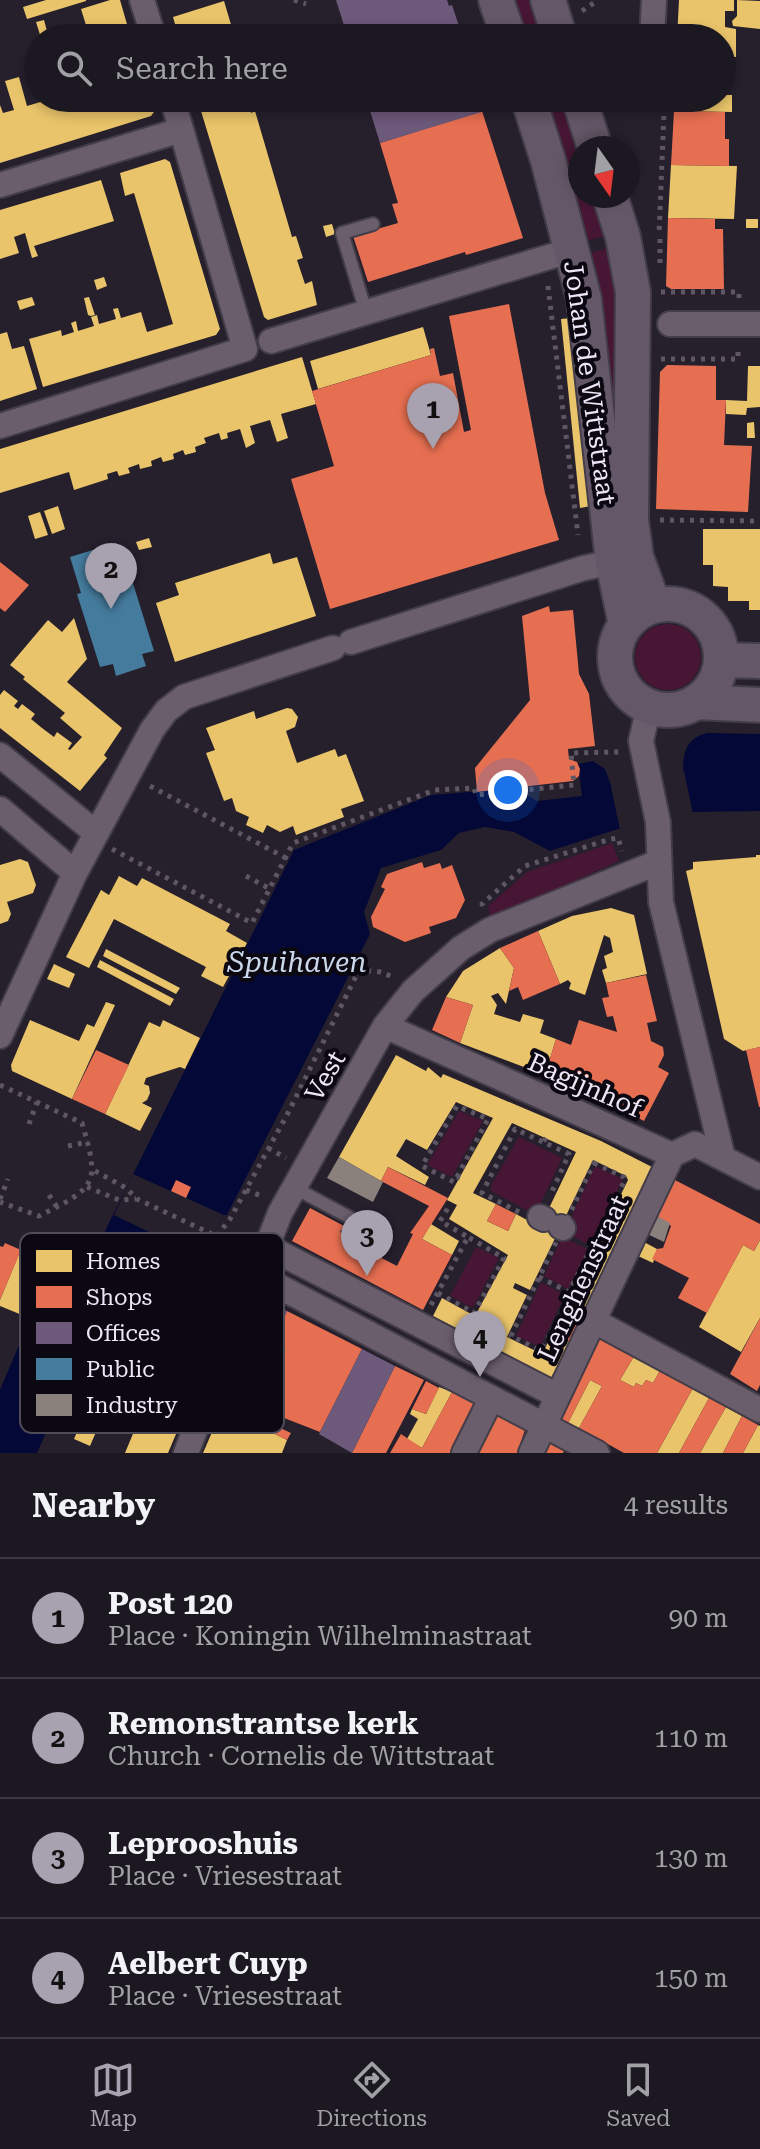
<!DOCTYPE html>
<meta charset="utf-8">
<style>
body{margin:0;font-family:"Roboto Serif",serif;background:#25212a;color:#f1f3f6}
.compass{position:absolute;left:568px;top:136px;width:72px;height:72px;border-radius:50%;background:#1c1822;box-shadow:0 4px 12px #0003;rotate:166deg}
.you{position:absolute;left:508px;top:790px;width:28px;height:28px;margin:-20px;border:6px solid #fff;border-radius:50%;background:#1a73e8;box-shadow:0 0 0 12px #1a73e833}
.badge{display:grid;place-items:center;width:52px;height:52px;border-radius:50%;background:#a7a1b0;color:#111;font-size:26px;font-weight:700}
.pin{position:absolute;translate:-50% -66px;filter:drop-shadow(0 2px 4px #0008)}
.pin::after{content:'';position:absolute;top:42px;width:28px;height:24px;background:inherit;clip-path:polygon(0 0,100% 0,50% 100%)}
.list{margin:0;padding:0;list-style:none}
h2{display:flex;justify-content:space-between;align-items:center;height:104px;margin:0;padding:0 32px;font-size:34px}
h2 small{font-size:26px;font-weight:400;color:#a0a0a5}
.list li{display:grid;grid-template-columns:52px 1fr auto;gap:24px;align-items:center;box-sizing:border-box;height:120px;padding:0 32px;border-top:2px solid #3a3740}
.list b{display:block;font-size:30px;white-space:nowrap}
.list p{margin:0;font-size:26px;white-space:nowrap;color:#a0a0a5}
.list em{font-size:26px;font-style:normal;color:#a0a0a5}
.icon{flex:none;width:44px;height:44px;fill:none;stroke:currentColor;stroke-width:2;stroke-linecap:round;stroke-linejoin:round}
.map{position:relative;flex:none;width:760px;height:1453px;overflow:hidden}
.search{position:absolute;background:#1c1822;box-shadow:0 4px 12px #0003;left:24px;right:24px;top:24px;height:88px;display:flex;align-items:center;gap:20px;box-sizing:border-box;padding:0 28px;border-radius:44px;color:#a0a0a5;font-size:30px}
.sheet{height:584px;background:#1c1822}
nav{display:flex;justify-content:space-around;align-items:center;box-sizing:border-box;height:112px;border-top:2px solid #3a3740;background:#1c1822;font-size:22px;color:#a0a0a5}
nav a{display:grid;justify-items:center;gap:4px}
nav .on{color:#a7a1b0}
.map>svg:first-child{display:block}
.green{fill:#461634}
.water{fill:#030836}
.pier{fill:#26202d}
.homes{fill:#e9c46a;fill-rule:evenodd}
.shops{fill:#e76f51}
.offices{fill:#6d597a}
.public{fill:#457b9d}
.industry{fill:#8a817c}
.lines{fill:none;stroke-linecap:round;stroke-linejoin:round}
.lane-casing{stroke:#423d48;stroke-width:16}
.street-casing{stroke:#423d48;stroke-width:28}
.secondary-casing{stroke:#423d48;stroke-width:38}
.path{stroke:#5e5662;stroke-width:5;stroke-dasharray:4 6;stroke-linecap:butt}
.lane{stroke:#6b5e6c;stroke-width:12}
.street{stroke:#6b5e6c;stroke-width:24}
.secondary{stroke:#645767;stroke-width:34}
.labels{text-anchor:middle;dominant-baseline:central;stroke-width:8;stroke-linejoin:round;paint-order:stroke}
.street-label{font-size:26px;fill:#ece6f7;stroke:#0c0812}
.water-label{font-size:28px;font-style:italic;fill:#cbd8ec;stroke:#0c0812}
.key{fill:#0c0812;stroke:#4f4b57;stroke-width:2}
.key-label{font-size:22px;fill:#ece6f7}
</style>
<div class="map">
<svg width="760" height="1453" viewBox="0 0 760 1453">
<rect width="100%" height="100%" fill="#26202d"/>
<path class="green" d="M510 0H543L555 38H522Z
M539 98H574L580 148V196H605L616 233 582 242Z
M619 245 622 488 585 254Z
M635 657a33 33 0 1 1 66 0a33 33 0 1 1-66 0Z
M612 843 619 861 491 919 488 906 527 872Z
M459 1111 483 1121 452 1177 427 1165Z
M519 1137 562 1158 538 1209 530 1212 491 1191V1185Z
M595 1166 623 1179 589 1245 564 1232Z
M562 1237 588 1249 568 1289 544 1276Z
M476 1247 499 1258 473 1308 450 1296Z
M541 1282 565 1295 540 1347 516 1336Z"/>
<path class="water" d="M707 733 760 734V811L692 812 621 828 550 851 514 832 485 827 459 833 441 850 381 868 364 912 370 934 227 1215H224L201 1256 204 1264 196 1280 121 1350 103 1341 76 1365 37 1453H0V1390L57 1255 103 1235 294 850 431 795 508 789 522 792 537 801 582 796 578 764 593 761 605 769 612 788 683 772C683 753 686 738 707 733Z"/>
<path class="pier" d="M684 771 693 814 620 830 611 787Z
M133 1174 224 1215 201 1257 114 1215Z"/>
<path class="homes" d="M46 0H86V1L27 19 23 7Z
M110 0H120L131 38H90L81 9Z
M679 0H734V11H725V27L736 29V57H722V38H677Z
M737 0 760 1V29L733 26 732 21 737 16Z
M224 1 235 38H179L173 17Z
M44 20 47 31 49 38H41L36 22Z
M19 77 27 106 47 100 46 98H149L154 112 151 116 0 163V105L3 113 14 110 5 81Z
M722 95H732V112L674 111V98H722Z
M197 98H257L258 102 249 105 251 113 255 111 292 237 296 236 303 258 297 260 305 284 312 281 317 305 268 320 264 317Z
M165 159 170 162 220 329 216 335 43 387 29 339 61 330 62 336 74 332 71 323 76 321 78 331 94 326 91 317 97 315 99 324 116 319 113 309 118 308 121 318 141 312 147 332 173 324 134 193 125 196 120 173Z
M671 165 737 166 734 219 668 218Z
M101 180 114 221 34 246 38 256 32 258 25 233 14 237 19 253 0 259V210Z
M746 219H758V228H746Z
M332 224 335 234 326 237 323 226Z
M104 277 107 286 97 290 94 280Z
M32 297 35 305 20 310 17 301Z
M89 297 95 315 91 316 88 315 84 298Z
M571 318 591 506 580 508 561 319Z
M423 327 431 355 318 389 310 361Z
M7 332 12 349 24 346 37 389 0 401V334Z
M302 357 316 404 281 414 288 438 277 442 270 420 250 426 255 443 246 448 240 429 227 433 228 438 221 440 219 433 204 438 206 443 195 447 196 452 185 455 183 450 173 454 174 459 163 462 161 457 151 461 152 466 140 469 139 464 128 468 130 473 119 476 117 471 107 474 108 479 74 490 69 472 0 493V449Z
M748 366H760V407L747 408 746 415 726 414V400L747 401Z
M754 422 755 438H747V423Z
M58 506 65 529 52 534 44 511Z
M40 512 48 535 35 539 28 516Z
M703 529H760V610H749V601H728V587L713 586V565H703Z
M149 538 152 547 139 550 136 542Z
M270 553 273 564 297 557 316 616 175 662 156 603 179 595 175 583Z
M74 618 87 659 67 682 122 728 104 755 107 758 80 791 0 728V695L4 690 18 701 14 706 18 709 22 704 35 714 31 719 42 728 54 737 57 732 72 743 68 749 70 750 82 737 60 718 65 713 23 679 25 677 10 665 48 620 62 632Z
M287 708 292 709 298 717 295 727 286 731 297 763 335 749 338 757 346 754 364 801 341 809 344 817 296 835 293 826 280 832 267 825 263 833 246 825 249 817 236 811 232 798 224 801 206 753 215 750 206 728 254 711 256 719Z
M756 855H760V1047L743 1051 724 1039 686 871 693 869V862L756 857Z
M20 859 28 862 36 885 33 893 7 902 11 914 8 921 0 924V865Z
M119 876 137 886 142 878 230 924 226 931 247 943 223 987 201 976 206 967 114 919 89 968 66 957 101 890 109 895Z
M611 908 634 915 647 974 606 983 602 970 607 968 604 956 613 952 610 938 604 935 585 995 569 989 571 983 568 980 560 984 538 931 572 916Z
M500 948 514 968 506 1004 498 993 491 996 497 1005 494 1014 520 1022 523 1014 544 1020 540 1033 556 1039 545 1075 460 1043 473 1005 446 997 463 971Z
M106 949 180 988 176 994 103 956Z
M100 960 174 999 170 1006 97 967Z
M54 964 75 974 69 988 47 979Z
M106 1002 115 1005 72 1099 12 1071 11 1065 30 1020 79 1041 87 1024 94 1027Z
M163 1020 200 1038 185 1069 180 1067 146 1078 144 1084 149 1086 150 1093 147 1100 142 1103 152 1108 140 1131 105 1114 149 1022 160 1027Z
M396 1055 426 1071 428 1067 441 1078 443 1074 601 1141 654 1168 579 1324 562 1316 628 1180 626 1176 593 1160 530 1290 515 1283 513 1288 527 1295 507 1337 538 1352 543 1351 553 1334 570 1342 551 1378 433 1316 442 1298 475 1316 508 1255 449 1219 457 1205 447 1200 493 1118 456 1102 427 1150 406 1139 396 1156 429 1177 425 1185 388 1167 381 1181 339 1157ZM512 1123 576 1152 540 1227 516 1214 508 1231 487 1221 496 1204 473 1193Z
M431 1224 459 1241 452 1255 422 1239Z
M760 1240V1318L741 1352 699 1327 743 1245 754 1251Z
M644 1242 657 1249 653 1263 638 1256Z
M29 1253 46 1261 22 1315 0 1306V1300L19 1254 27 1257Z
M272 1344 286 1350 261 1409 282 1418 275 1434 287 1440 282 1453H203L247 1351 265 1359Z
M636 1353 662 1367 653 1383 646 1380 642 1386 636 1383 634 1387 620 1380Z
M159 1371 196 1387 168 1453H125Z
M590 1380 602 1386 579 1428 568 1423Z
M439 1387 452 1392 422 1448 407 1439 418 1419 410 1414 412 1409 426 1414Z
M693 1388 709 1398 679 1453H657Z
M726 1407 742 1416 723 1453H700Z
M80 1425 96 1432 90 1446 74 1439Z
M758 1425 760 1426V1453H743Z"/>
<path class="shops" d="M482 111 523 238 466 255 465 252 368 282 353 236 398 223 392 204 398 203 380 143Z
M674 111 725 112V139H729V166L671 165Z
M668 218 715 219V229H723L724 289H671L666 286Z
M509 304 545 493 559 540 330 609 291 479 334 466 312 391 431 355 430 349 434 348 440 376 453 373 464 432 471 430 449 316Z
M667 365 716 366V400H726L724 445 752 446 748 512 656 509 660 372Z
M0 562 29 585 5 612 0 608Z
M549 606 550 612 573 610 579 674 589 694 595 746 568 749 569 759 577 762 580 769 579 776 573 781 477 792 475 768 530 700 522 616Z
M422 862 424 868 440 863 442 869 452 865 465 900 456 918 429 927 431 933 405 942 373 927 371 917 385 889 381 887 387 874Z
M538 931 560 984 523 1000 518 987 509 991 514 968 500 948Z
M646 975 657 1021 647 1023 651 1041 663 1047 664 1055 658 1067 669 1073 644 1121 590 1093 545 1075 556 1039 571 1045 579 1020 617 1032 613 1016 607 1017 602 998 609 997 606 983Z
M446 997 473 1005 460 1043 432 1030Z
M760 1047V1107H759L746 1050Z
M96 1050 129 1065 105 1114 72 1099Z
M388 1167 448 1198 422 1239 452 1255 423 1310 292 1241 310 1208 344 1226 340 1232 349 1237 347 1240 397 1266 413 1234 410 1233 429 1206 381 1181Z
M673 1179 760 1224V1240L754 1251 743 1245 707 1313 678 1298 689 1278 652 1259 657 1249 663 1248 671 1226 657 1216Z
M176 1180 191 1187 186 1198 171 1191Z
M496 1204 516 1214 508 1231 487 1221Z
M5 1243 21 1250 0 1300V1246L3 1247Z
M287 1311 362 1349 320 1432 261 1409 286 1350 272 1344Z
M562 1316 579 1324 570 1342 553 1334Z
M760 1318V1385L757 1391 730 1374Z
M597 1336 636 1353 620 1380 634 1387 636 1383 642 1386 646 1380 653 1383 662 1367 693 1388 657 1453H624L579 1428 602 1386 590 1380 568 1423 561 1419 559 1413Z
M395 1366 424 1380 386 1453H352Z
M426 1381 439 1388 426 1414 412 1409Z
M452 1392 475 1404 451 1453H390L401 1434 422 1448Z
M709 1398 726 1407 700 1453H679Z
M491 1411 525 1430 517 1453H474Z
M742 1416 758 1425 743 1453H723Z
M278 1427 291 1433 287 1440 275 1434Z
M548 1442 564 1451 563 1453H538Z"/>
<path class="offices" d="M336 0H447L449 6 452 5 463 38H348Z
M366 98H481L485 111 380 143Z
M271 1303 287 1311 265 1359 247 1351Z
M362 1349 395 1366 352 1453 319 1434Z"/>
<path class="public" d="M116 543 127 578 131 577 154 651 142 654 146 666 116 676 113 664 100 667 82 610 77 594 81 593 70 557Z"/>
<path class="industry" d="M339 1157 383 1182 373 1202 327 1178Z
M651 1213 670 1223 664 1242 643 1232Z"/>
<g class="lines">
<g class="lane-casing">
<path id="lane" d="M366 312 342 233 373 224
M293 1187 362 1224"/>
</g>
<g class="street-casing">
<path id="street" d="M142 0 154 38
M652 38 654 0
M0 185 181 130
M670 324H760
M271 341 572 250
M0 426 245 349 172 98
M351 642 584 568 613 562
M649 706 641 741 658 822 661 902 723 1158
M0 755 96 833
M0 809 75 873
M385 1026 672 1155 695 1144 760 1177
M0 1036 75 873 152 730 166 711 184 697 333 648
M540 1217 544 1219
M561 1227 563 1228
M268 1247 558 1396
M257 1275 597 1453
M594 1321 760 1410
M186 1453 280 1213 385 1026 413 991 461 948 490 930 659 862
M464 1453 491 1399
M531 1453 672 1155"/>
</g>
<g class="secondary-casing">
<path id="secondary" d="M496 0 509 38
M548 0 560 38
M528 98 548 160 584 299 613 562 626 625
M579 98 595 148
M610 196 623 237 633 292 631 520 636 557 654 606
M615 657a53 53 0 1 1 106 0a53 53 0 1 1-106 0Z
M721 660 760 661
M696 702 760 705"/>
</g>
<path class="path" d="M294 0 306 4
M582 11 598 0
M656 98 664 113 659 235
M612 106 634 98
M660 263V235
M548 286 578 535
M661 292H739V300
M661 359H738V346
M660 520 760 521
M150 786 286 858
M112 849 252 923 293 843 435 790 474 788 476 795 574 785 571 753 620 752
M246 876 270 889
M483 906 482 904 525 866 611 839 618 838 622 851
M0 1085 82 1123C100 1184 97 1187 39 1216L0 1202
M29 1124 37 1102
M546 1138 543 1142 569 1154 550 1196
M68 1146 88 1142
M268 1148 286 1158
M594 1163 624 1177 625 1180 567 1296 568 1300 542 1349 539 1350 511 1336Z
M95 1171 126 1188 137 1199 214 1235 244 1239
M457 1177 488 1119 457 1106 422 1166 454 1182 457 1177 460 1178
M87 1187 119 1200 136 1199
M246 1190 264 1197
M49 1195 57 1207
M0 1199 8 1179
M519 1212 482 1193 515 1129 543 1142
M217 1236 230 1219 288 1113 359 970 381 972 395 978
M217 1236 218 1245 238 1261
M539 1277 569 1292
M438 1293 474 1313 504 1258 468 1237
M431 1305 468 1237 440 1221 448 1208"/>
<use href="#lane" class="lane"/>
<use href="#street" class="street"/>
<use href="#secondary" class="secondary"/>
</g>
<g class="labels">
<g class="street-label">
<text transform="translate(590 383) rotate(82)">Johan de Wittstraat</text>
<text transform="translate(325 1076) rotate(-60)">Vest</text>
<text transform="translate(585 1085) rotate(24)">Bagijnhof</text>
<text transform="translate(583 1278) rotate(-65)">Lenghenstraat</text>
</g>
<g class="water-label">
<text x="297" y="962">Spuihaven</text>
</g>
</g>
<rect x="20" y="1233" width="264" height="200" rx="12" class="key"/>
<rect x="36" y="1250" width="36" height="22" fill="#e9c46a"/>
<rect x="36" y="1286" width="36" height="22" fill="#e76f51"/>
<rect x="36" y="1322" width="36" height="22" fill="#6d597a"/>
<rect x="36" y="1358" width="36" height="22" fill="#457b9d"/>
<rect x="36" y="1394" width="36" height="22" fill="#8a817c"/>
<g class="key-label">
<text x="86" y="1269">Homes</text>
<text x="86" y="1305">Shops</text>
<text x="86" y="1341">Offices</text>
<text x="86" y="1377">Public</text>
<text x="86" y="1413">Industry</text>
</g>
</svg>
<svg class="compass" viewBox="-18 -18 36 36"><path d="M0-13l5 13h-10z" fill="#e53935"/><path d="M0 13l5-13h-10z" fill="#a0a0a5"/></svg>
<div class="you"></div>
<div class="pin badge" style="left:433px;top:449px">1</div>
<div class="pin badge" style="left:111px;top:609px">2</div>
<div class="pin badge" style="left:367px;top:1276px">3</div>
<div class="pin badge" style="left:480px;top:1377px">4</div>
<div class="search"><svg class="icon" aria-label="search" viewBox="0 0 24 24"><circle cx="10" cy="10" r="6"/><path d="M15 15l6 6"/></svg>Search here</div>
</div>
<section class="sheet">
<h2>Nearby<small>4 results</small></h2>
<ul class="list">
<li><span class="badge">1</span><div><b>Post 120</b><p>Place · Koningin Wilhelminastraat</p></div><em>90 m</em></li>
<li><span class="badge">2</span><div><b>Remonstrantse kerk</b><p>Church · Cornelis de Wittstraat</p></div><em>110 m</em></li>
<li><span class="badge">3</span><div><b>Leprooshuis</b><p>Place · Vriesestraat</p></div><em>130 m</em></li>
<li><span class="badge">4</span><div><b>Aelbert Cuyp</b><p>Place · Vriesestraat</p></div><em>150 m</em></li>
</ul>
</section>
<nav>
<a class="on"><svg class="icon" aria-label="map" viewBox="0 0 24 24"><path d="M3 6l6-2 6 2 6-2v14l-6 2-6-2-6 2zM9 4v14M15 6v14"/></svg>Map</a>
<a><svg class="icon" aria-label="directions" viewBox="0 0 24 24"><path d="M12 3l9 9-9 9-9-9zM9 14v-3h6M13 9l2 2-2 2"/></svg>Directions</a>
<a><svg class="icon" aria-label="saved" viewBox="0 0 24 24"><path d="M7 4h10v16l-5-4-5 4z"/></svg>Saved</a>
</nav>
